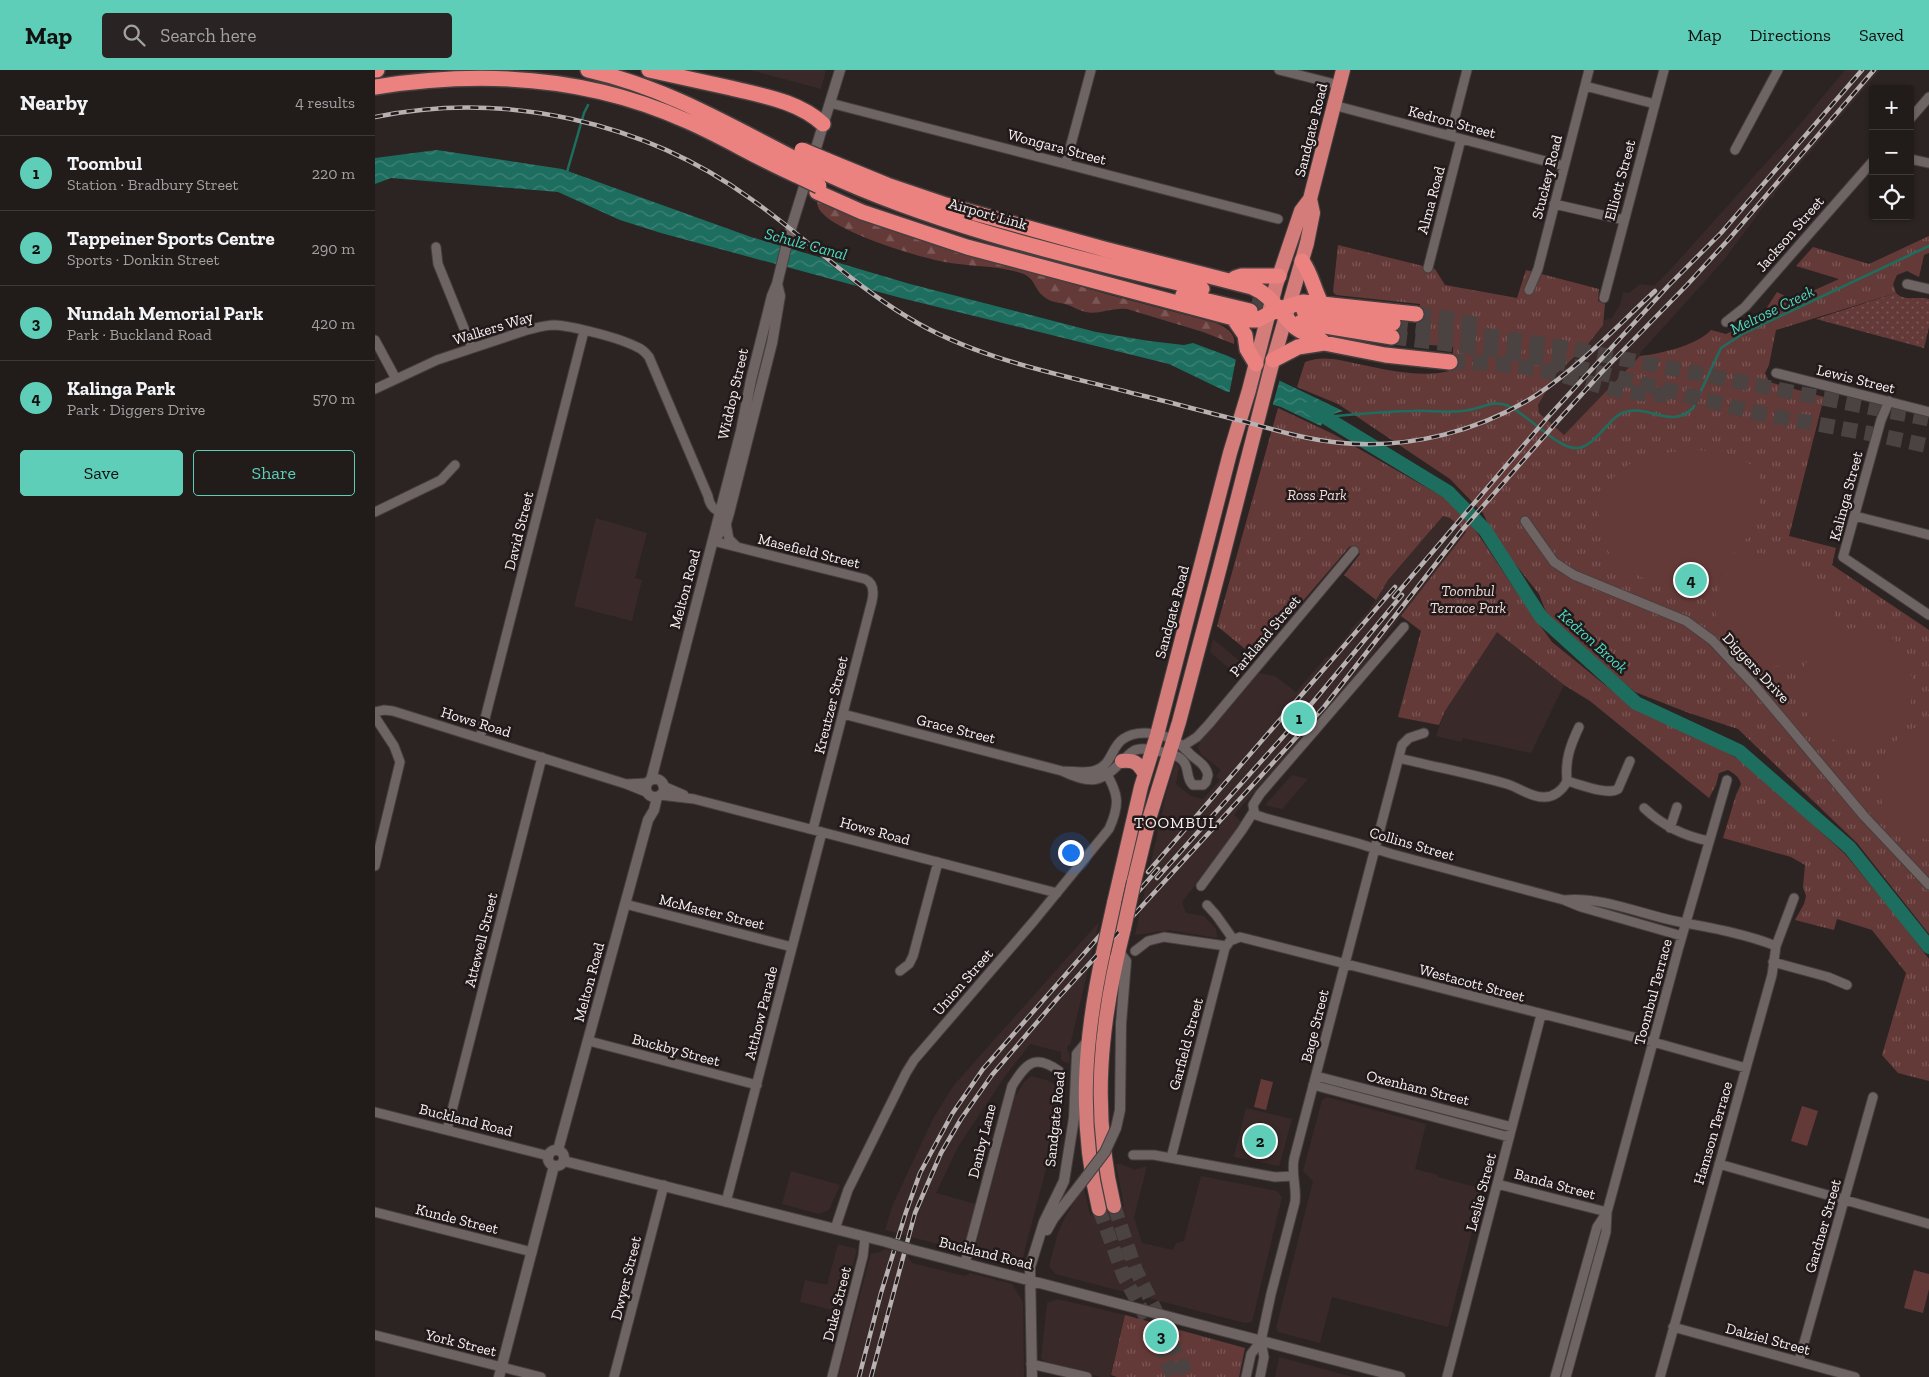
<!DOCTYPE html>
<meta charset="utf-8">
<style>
body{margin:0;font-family:"Zilla Slab",serif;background:#292423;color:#f1f3f6}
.controls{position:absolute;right:15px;top:15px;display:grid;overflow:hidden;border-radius:5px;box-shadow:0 1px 4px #0004}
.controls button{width:45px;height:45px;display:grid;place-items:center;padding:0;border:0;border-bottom:1px solid #3e3939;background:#211b1a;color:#f1f3f6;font:25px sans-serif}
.you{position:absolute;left:695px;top:782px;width:18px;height:18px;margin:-12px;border:4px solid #fff;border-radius:50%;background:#1a73e8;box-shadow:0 0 0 8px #1a73e833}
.badge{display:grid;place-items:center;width:32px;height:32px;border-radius:50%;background:#5eceb8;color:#111;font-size:16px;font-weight:700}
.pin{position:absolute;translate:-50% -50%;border:2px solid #fff;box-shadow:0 1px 5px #0006}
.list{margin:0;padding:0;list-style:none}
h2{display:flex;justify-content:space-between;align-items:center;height:65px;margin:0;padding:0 20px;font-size:21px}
h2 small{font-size:16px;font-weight:400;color:#a2a1a2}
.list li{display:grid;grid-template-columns:32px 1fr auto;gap:15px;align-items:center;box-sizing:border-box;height:75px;padding:0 20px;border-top:1px solid #3e3939}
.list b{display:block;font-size:19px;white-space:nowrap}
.list p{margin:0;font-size:16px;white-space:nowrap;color:#a2a1a2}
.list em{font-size:16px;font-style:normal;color:#a2a1a2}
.actions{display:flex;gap:10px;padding:15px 20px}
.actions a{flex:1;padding:11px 0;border:1px solid #5eceb8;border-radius:5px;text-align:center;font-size:18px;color:#5eceb8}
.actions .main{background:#5eceb8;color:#111}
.icon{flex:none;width:28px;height:28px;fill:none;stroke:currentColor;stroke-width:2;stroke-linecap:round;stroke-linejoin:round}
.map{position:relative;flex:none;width:1554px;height:1307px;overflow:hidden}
header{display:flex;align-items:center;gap:30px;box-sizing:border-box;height:70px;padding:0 25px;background:#5eceb8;color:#111}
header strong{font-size:24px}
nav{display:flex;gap:28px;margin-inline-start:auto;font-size:18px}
.search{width:350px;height:45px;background:#292423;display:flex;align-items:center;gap:12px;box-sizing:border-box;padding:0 18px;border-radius:5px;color:#a2a1a2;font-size:19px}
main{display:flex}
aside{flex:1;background:#211b1a}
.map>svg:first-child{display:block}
.built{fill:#392a29}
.grass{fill:url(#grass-dots)}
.forest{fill:url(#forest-firs)}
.park{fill:url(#park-tufts)}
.garden{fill:#643a38}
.water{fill:url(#water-waves)}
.pier{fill:#2c2423}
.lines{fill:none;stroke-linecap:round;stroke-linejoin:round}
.stream{stroke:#1e6e60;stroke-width:2.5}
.river{stroke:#1e6e60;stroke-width:14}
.trunk-tunnel{stroke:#4a4342;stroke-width:14;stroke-dasharray:14 7;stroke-linecap:butt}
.motorway-tunnel{stroke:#4a4342;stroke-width:15;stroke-dasharray:15 8;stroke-linecap:butt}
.minor-casing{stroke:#463f3f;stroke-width:11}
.tertiary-casing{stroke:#463f3f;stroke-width:12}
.trunk-casing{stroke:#463f3f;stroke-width:16}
.motorway-casing{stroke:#463f3f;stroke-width:18}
.minor{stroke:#6e6463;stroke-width:9}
.tertiary{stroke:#6e6463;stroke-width:10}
.trunk{stroke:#d37c7a;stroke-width:14}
.motorway{stroke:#ec827f;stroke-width:15}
.rail-casing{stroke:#b8b1b1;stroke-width:4.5}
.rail{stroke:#221a1a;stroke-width:2.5;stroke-dasharray:8;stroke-linecap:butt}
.tertiary-bridge-casing{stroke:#463f3f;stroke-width:12;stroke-linecap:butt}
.trunk-bridge-casing{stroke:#463f3f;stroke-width:16;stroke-linecap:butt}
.motorway-bridge-casing{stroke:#463f3f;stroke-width:18;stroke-linecap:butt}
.tertiary-bridge{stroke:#6e6463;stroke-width:10}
.trunk-bridge{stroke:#d37c7a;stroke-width:14}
.motorway-bridge{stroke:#ec827f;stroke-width:15}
.labels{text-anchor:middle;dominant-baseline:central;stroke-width:5;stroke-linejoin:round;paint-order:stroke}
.street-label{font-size:15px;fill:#f7f1f1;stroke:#221a1a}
.park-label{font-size:15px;font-style:italic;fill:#f2dbd9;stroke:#221a1a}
.water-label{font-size:16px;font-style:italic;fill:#4bddc3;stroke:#221a1a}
.neighbourhood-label{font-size:16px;letter-spacing:1px;fill:#f7f1f1;stroke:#221a1a}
</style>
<header>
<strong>Map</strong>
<div class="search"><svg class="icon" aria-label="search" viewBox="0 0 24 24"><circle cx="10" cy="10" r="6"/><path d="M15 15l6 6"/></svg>Search here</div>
<nav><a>Map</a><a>Directions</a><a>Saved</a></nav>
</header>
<main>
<aside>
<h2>Nearby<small>4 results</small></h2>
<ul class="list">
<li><span class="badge">1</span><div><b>Toombul</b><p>Station · Bradbury Street</p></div><em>220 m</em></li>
<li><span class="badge">2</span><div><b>Tappeiner Sports Centre</b><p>Sports · Donkin Street</p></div><em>290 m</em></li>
<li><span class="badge">3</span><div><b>Nundah Memorial Park</b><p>Park · Buckland Road</p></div><em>420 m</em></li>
<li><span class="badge">4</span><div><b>Kalinga Park</b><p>Park · Diggers Drive</p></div><em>570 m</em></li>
</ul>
<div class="actions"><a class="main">Save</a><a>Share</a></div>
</aside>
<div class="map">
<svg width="1554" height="1307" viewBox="0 0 1554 1307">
<defs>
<pattern id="grass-dots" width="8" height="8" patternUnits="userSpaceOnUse" patternTransform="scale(1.25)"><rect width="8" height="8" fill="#643a38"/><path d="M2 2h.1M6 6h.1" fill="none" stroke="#7b5755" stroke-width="1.8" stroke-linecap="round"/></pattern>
<pattern id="forest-firs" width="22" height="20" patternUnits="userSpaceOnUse" patternTransform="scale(1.25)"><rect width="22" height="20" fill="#643a38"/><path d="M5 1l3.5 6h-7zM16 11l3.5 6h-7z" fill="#7b5755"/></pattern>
<pattern id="park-tufts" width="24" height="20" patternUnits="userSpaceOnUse" patternTransform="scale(1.25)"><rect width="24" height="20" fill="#643a38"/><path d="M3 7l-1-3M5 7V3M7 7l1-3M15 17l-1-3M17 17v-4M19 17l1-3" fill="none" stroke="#7b5755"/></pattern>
<pattern id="water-waves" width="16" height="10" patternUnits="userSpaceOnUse" patternTransform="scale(1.25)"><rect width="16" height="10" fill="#1e6e60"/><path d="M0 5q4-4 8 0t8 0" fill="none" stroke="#3f8377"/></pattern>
</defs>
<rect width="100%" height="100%" fill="#2c2423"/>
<path class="built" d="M375 0H451L446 19Z
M1470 0H1505L1399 124 1400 125 1397 129 1395 128 1349 190 1266 282 1265 286 1189 365 1164 343 1163 335 1180 305 1213 274 1227 255 1229 250 1237 248 1245 235 1248 222 1254 223 1265 214 1279 216 1295 200 1416 65Z
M1068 446 1075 448 1091 462 979 608 859 745 869 754 807 832 811 843 829 846 841 859 842 868 794 860 760 865 791 724 800 694H802L804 697 801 714 816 726 828 729 845 710 841 706 846 700 826 684 823 677 825 672 884 603 900 606 921 622 952 586 954 587 976 561 975 560 994 540 1013 510Z
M221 448 272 463 260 508 267 510 257 551 199 536Z
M1122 561 1189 615 1156 683 1088 668 1086 672 1061 666 1070 641Z
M838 569 872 597 864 607 835 582Z
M917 705 933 709 907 739 890 735Z
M724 852 699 959 695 975H693L692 978 695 985 694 994 686 990V982L655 974 628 1009 584 1075 561 1123 601 1134 589 1181 510 1160 518 1134 559 1047 579 1015Z
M656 1006 671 1010 681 1015 688 1021 690 1026 647 1191 641 1194 600 1184 599 1182 640 1027 649 1012Z
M952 1027 1051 1054 1040 1099 1063 1105V1107L1108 1119 1073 1257 957 1227 945 1273 903 1262 901 1258 938 1111 928 1101 947 1030Z
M871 1038 917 1049 904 1096 859 1087Z
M741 1094H746L760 1100 772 1096 759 1147 767 1173 798 1180 801 1173 809 1171 826 1106 902 1121 907 1127 877 1252 870 1253 680 1204 674 1196 683 1163 690 1147 709 1117 715 1145 749 1136Z
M416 1101 465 1115 454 1140 444 1144 407 1134Z
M463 1174 482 1179 465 1242 425 1232 430 1210 452 1215Z
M510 1179 532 1185 537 1193 590 1206 595 1203 637 1214 648 1232 649 1307H463L496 1184 505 1182Z
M682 1229 750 1245 735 1307H726L674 1296 666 1288 672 1233Z
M904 1287 978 1307H900Z"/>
<path class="grass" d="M1521 223C1530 232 1543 226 1554 229V257L1549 278 1441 249Z"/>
<path class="forest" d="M442 128 607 188 735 225 841 253C850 257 861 263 859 274L828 262 752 239C737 237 723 245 711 242 705 241 699 237 693 235 684 232 676 233 668 226 660 220 660 209 649 204 623 195 596 197 570 192 543 187 458 162 444 139 442 136 442 132 442 128Z"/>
<path class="park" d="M1554 166V183L1549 185 1544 207 1532 201 1522 205 1518 214 1521 223 1401 260 1394 295 1390 303 1394 312 1449 327 1414 466 1461 478 1457 495 1554 560V864L1482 773 1363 659 1314 643 1260 622 1174 550 1164 524 1120 469 1108 443 1075 409 963 334 922 317 930 292C949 285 964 290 983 294 1013 300 1048 309 1078 300V277L1045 274V234L961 225 958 222 963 175 1060 199 1070 215 1142 228 1151 200 1224 219 1223 231 1230 234 1228 255 1213 274 1180 305 1163 335 1164 343 1189 365 1265 286C1285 284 1323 275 1336 260L1351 264 1385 248 1402 222 1418 230 1464 209 1421 196 1438 177 1494 194Z
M903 338 958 364 1070 428 1099 458 1151 536 1177 572 1257 637 1333 672 1363 689 1409 728 1470 784 1519 843 1554 889V1011L1523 1003 1507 985 1531 903 1497 860 1462 849 1459 860 1420 850 1429 834 1431 826 1428 817 1430 795 1416 787 1348 768 1361 725 1366 714C1364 707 1360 704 1353 700L1344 703 1341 715 1334 728 1215 631 1189 615 1122 562 1070 641 1064 655 1023 647 1046 561 1026 546 1091 462 1075 448 1068 446 1013 510 1001 530 969 505 985 484 975 476 880 587 842 556Z
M750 1245 870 1278 864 1307H742L736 1305Z"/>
<path class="garden" d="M1323 380C1342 382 1370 384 1382 402 1390 415 1383 450 1375 464 1371 470 1338 508 1332 511 1327 514 1319 517 1314 519 1296 523 1281 514 1264 506 1257 502 1247 499 1241 494 1237 491 1235 485 1233 481 1215 449 1224 411 1257 393 1276 382 1302 382 1323 380Z
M890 409H900L914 419 912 438 901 442 883 439C879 429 879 423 883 412Z
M1377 483C1397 483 1407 488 1424 497 1456 514 1471 534 1451 569 1460 564 1468 559 1479 558 1540 551 1554 631 1518 666 1509 672 1498 676 1486 676 1469 675 1453 670 1441 657 1429 644 1423 622 1427 604 1428 598 1432 592 1434 586 1400 606 1355 596 1343 554 1341 545 1339 533 1342 524 1348 506 1363 493 1377 483Z
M1554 653V770C1488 758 1486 670 1554 653Z
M886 1009 898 1012 891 1040 879 1037Z
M1427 1036 1443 1041 1432 1076 1416 1071Z
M1539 1200 1554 1204V1219L1548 1243 1529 1238Z"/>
<path class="water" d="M62 80 187 99 376 167 535 214 721 262 774 271 809 275 818 273 853 286 968 341 949 347 946 356 906 337 850 321 794 294 526 228 286 163 245 150 183 122 16 108 0 114V88Z"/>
<path class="pier" d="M441 183 454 187 500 224 487 220Z
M861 289 905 309 897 337 854 325Z"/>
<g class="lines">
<path class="stream" d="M192 102 209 43 213 35
M949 347C978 345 1008 341 1037 341 1055 340 1076 344 1094 340 1106 338 1119 330 1131 335 1151 342 1183 380 1202 378 1221 377 1233 347 1250 342 1274 334 1296 360 1318 338L1346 278 1369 263 1554 176"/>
<path class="river" d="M935 338 1073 422 1110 460 1166 547 1261 633 1364 681 1475 778 1554 877"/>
<path class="trunk-tunnel" d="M739 1136 761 1200 813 1307
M724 1139 749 1207 783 1269 798 1307"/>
<path class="motorway-tunnel" d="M877 231 908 237
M1041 244 1071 248 1103 255
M1018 253 1089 262 1198 279 1554 349
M1017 267 1128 281 1178 291 1382 343 1497 364 1554 376
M1075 292C1107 292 1139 294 1171 301 1212 311 1249 327 1292 324"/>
<g class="minor-casing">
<path id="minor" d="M904 0 964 15
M1210 16 1280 34
M455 33 903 149
M958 35 1189 96
M1535 49 1554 27
M1075 66 1092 0
M1360 80 1403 0
M1535 89 1554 93
M691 93 716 0
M1179 134 1249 150
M61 177 63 194 97 278
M1053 198 1086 69
M1532 214 1554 219
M1154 220 1163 199 1214 0
M1229 228 1289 0
M1351 252 1370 237 1498 91
M0 270 21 309
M1401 303 1554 342
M0 319 62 290 152 260C161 258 170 255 179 255 198 256 245 268 262 277 267 279 271 283 274 287L333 426C335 437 340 442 351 443
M1514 331 1506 350 1468 487 1554 545
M0 442 66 410 80 395
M1480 446 1554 465
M1150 451 1179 492 1199 505 1311 551 1337 570 1379 615 1489 746 1554 815
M351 453 354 469 361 476
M338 471 490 509C499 513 499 522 497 531L438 759
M0 642 9 640 18 641 251 714 271 722
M468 644 687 701C712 713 725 715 745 693 750 689 754 683 760 680 769 677 778 680 787 682 793 684 804 685 808 691 815 698 810 708 818 715H828L831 712 833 705C831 695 823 691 816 685 811 680 806 674 799 670 785 663 762 659 748 669 736 677 737 695 721 700 711 704 698 701 687 701
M0 647 19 676 25 692 0 796
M1204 657C1195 676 1190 690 1192 711 1204 714 1233 726 1243 719L1255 691
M105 668 209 261
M808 676 822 667 834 654 979 481
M1024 688C1060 697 1097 704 1132 714 1145 718 1155 727 1168 727 1178 728 1188 720 1192 711
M251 714 272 713
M288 716 309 725
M285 725 319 729 682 823
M1269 738C1288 756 1308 766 1334 771
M879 741 881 745 890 748 982 773 1017 784 1189 830 1206 837 1307 866
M1295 758 1302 737
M826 816 867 760 879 741 878 735 885 724 1029 557
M1189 830C1228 826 1267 845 1305 852 1337 858 1371 864 1401 876
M250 834 417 877
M832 835 841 845 858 869
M760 881 773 871 789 867 851 876
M1398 892 1453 907 1472 915
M525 901 534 894 538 886 563 792
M214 971 382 1015
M941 1006 1137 1057
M938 1015 1134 1067
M0 1042 174 1086
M72 1060 167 687
M758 1085H779L900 1107 918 1106
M796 1088 850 878 855 871 865 867 1278 972 1371 998
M1344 1094 1554 1154
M1122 1114 1232 1142
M351 1132 447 762
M0 1142 157 1182
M460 1159 473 1120 531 1003 539 990 658 852 734 759C745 735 744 724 730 701
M590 1193 637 1016C651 994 659 983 684 1001
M1298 1257 1480 1307
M0 1265 166 1307
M1424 1291 1498 1027
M656 1294 712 1307
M239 1307 289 1115
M457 1307 488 1186 490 1167
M871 1307 876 1284 886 1271
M885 1307 889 1287 886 1271 896 1224 920 1132C922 1117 916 1104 919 1089L1027 675 1034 668 1049 663
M1072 1307 1166 945
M1180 1307 1222 1157 1232 1142
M1191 1307 1231 1162 1232 1142 1303 880 1352 710
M1285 1307 1397 905 1401 876 1419 828"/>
</g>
<g class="tertiary-casing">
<path id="tertiary" d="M437 91 465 0
M341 468 351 453 354 443 397 273 405 226 402 214
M271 718a9 9 0 1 1 18 0a9 9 0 1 1-18 0Z
M276 710 366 361 376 310 397 226 402 214 414 165 433 104
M741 1058 745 1040 746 954 751 891 743 881
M173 1088a8 8 0 1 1 16 0a8 8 0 1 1-16 0Z
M183 1080 273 750 279 740 282 727
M189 1091 512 1172
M672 1160 678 1149 704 1116
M534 1179 1025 1307
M124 1307 179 1096
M657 1307 655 1197 669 1152 689 1111 699 1048 702 984 713 971"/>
</g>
<g class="trunk-casing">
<path id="trunk" d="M747 691C760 690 763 693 770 704
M759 812 775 746 804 652 845 497 896 298 932 173 938 143 935 129
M739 833 766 717 782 665 855 383 874 320 901 215 926 141 935 129 968 0
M739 1136C716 1040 725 954 749 858
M724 1139C703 1052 709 970 728 883"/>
</g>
<g class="motorway-casing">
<path id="motorway" d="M0 0H2
M213 0C292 18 353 55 424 91
M274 0C301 6 329 12 356 18 388 26 423 31 448 54
M0 17C106 0 213 6 312 51 349 67 384 89 421 105
M451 90 512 115 571 135 729 179 877 217C897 225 906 245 921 258 931 266 940 263 949 273
M448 102C568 158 699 187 827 219
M442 122 487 142 592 177 866 250H882L904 239 928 232 1041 244
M927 191C937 205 938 218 946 233
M860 208 866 206H904
M808 225 875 241
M929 241 1018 253
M859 249 870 265 872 279 881 294
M926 252 1017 267
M898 290 923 277 949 273 1010 285 1075 292"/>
</g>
<use href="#minor" class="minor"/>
<use href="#tertiary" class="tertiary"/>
<use href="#trunk" class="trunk"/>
<use href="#motorway" class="motorway"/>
<g class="rail-casing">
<path id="rail" d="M0 47C129 20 270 52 376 129 430 167 477 214 534 248 603 290 685 304 761 324 798 333 834 343 871 352 903 361 934 370 967 373 1035 379 1106 361 1163 324 1206 295 1242 256 1280 221
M1019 527 1172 348 1294 215 1346 163 1487 0
M773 802 1020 517
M782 808 923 650 1027 525
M484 1307 506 1223 531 1142 545 1103 577 1044 608 999 783 799
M496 1307 540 1143 566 1083 586 1049 617 1005 682 929 949 637 1088 459 1180 354 1226 303 1312 215 1354 169 1499 0"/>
</g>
<use href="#rail" class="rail"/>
<g class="tertiary-bridge-casing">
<path id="tertiary-bridge" d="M704 1116 730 1082 741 1058
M512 1172 534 1179"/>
</g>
<g class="trunk-bridge-casing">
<path id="trunk-bridge" d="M749 858 759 812
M728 883 739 833"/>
</g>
<g class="motorway-bridge-casing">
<path id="motorway-bridge" d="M427 80 451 90
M424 91 448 102
M421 105 444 116"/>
</g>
<use href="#tertiary-bridge" class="tertiary-bridge"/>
<use href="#trunk-bridge" class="trunk-bridge"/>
<use href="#motorway-bridge" class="motorway-bridge"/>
</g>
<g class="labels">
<g class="street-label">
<text transform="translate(1077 52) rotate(15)">Kedron Street</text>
<text transform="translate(936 60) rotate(-76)">Sandgate Road</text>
<text transform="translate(682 77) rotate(15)">Wongara Street</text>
<text transform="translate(1172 107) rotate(-76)">Stuckey Road</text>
<text transform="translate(1245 110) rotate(-75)">Elliott Street</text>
<text transform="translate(1056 130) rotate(-75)">Alma Road</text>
<text transform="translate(613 144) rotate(16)">Airport Link</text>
<text transform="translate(1415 164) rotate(-49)">Jackson Street</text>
<text transform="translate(118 258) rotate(-17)">Walkers Way</text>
<text transform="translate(1481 309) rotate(14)">Lewis Street</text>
<text transform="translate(358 324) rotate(-77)">Widdop Street</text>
<text transform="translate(1471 426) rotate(-75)">Kalinga Street</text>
<text transform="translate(144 461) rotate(-76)">David Street</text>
<text transform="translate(434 481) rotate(14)">Masefield Street</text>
<text transform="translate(310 519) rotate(-75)">Melton Road</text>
<text transform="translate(797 542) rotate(-75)">Sandgate Road</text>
<text transform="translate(890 566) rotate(-50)">Parkland Street</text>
<text transform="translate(1381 598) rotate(47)">Diggers Drive</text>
<text transform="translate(456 635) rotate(-76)">Kreutzer Street</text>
<text transform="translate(101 652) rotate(17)">Hows Road</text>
<text transform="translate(581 659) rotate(14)">Grace Street</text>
<text transform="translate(500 761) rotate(15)">Hows Road</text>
<text transform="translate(1037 774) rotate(16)">Collins Street</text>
<text transform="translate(337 842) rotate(14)">McMaster Street</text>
<text transform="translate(106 870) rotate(-76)">Attewell Street</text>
<text transform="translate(214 912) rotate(-75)">Melton Road</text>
<text transform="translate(588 912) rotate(-49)">Union Street</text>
<text transform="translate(1097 913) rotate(15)">Westacott Street</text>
<text transform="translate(1278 922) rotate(-75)">Toombul Terrace</text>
<text transform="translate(386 943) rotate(-76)">Atthow Parade</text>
<text transform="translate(940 956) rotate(-76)">Bage Street</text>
<text transform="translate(811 974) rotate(-75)">Garfield Street</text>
<text transform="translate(301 980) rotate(15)">Buckby Street</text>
<text transform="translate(1043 1018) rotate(14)">Oxenham Street</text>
<text transform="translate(680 1049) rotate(-84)">Sandgate Road</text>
<text transform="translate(91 1050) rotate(14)">Buckland Road</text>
<text transform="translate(1338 1063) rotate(-74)">Hamson Terrace</text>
<text transform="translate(607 1071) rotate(-76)">Danby Lane</text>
<text transform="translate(1180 1114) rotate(15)">Banda Street</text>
<text transform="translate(1106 1122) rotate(-75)">Leslie Street</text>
<text transform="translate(82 1149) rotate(14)">Kunde Street</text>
<text transform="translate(1448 1156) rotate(-74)">Gardner Street</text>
<text transform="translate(611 1183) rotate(14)">Buckland Road</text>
<text transform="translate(251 1208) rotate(-76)">Dwyer Street</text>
<text transform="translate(462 1234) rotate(-76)">Duke Street</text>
<text transform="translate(1393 1269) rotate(15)">Dalziel Street</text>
<text transform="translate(86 1273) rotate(14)">York Street</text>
</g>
<g class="park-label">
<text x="942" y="425">Ross Park</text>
<text x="1093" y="521">Toombul<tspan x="1093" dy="17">Terrace Park</tspan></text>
</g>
<g class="water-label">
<text transform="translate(431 174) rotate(15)">Schulz Canal</text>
<text transform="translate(1397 240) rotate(-26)">Melrose Creek</text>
<text transform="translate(1218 571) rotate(42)">Kedron Brook</text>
</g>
<g class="neighbourhood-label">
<text x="801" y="752">TOOMBUL</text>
</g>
</g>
</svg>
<div class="controls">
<button>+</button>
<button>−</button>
<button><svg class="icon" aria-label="locate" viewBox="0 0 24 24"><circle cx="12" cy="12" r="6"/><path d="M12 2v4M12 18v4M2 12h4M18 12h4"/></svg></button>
</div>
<div class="you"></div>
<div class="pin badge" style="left:924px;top:648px">1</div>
<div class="pin badge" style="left:885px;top:1071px">2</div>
<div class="pin badge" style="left:786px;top:1266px">3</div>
<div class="pin badge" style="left:1316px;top:510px">4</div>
</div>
</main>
